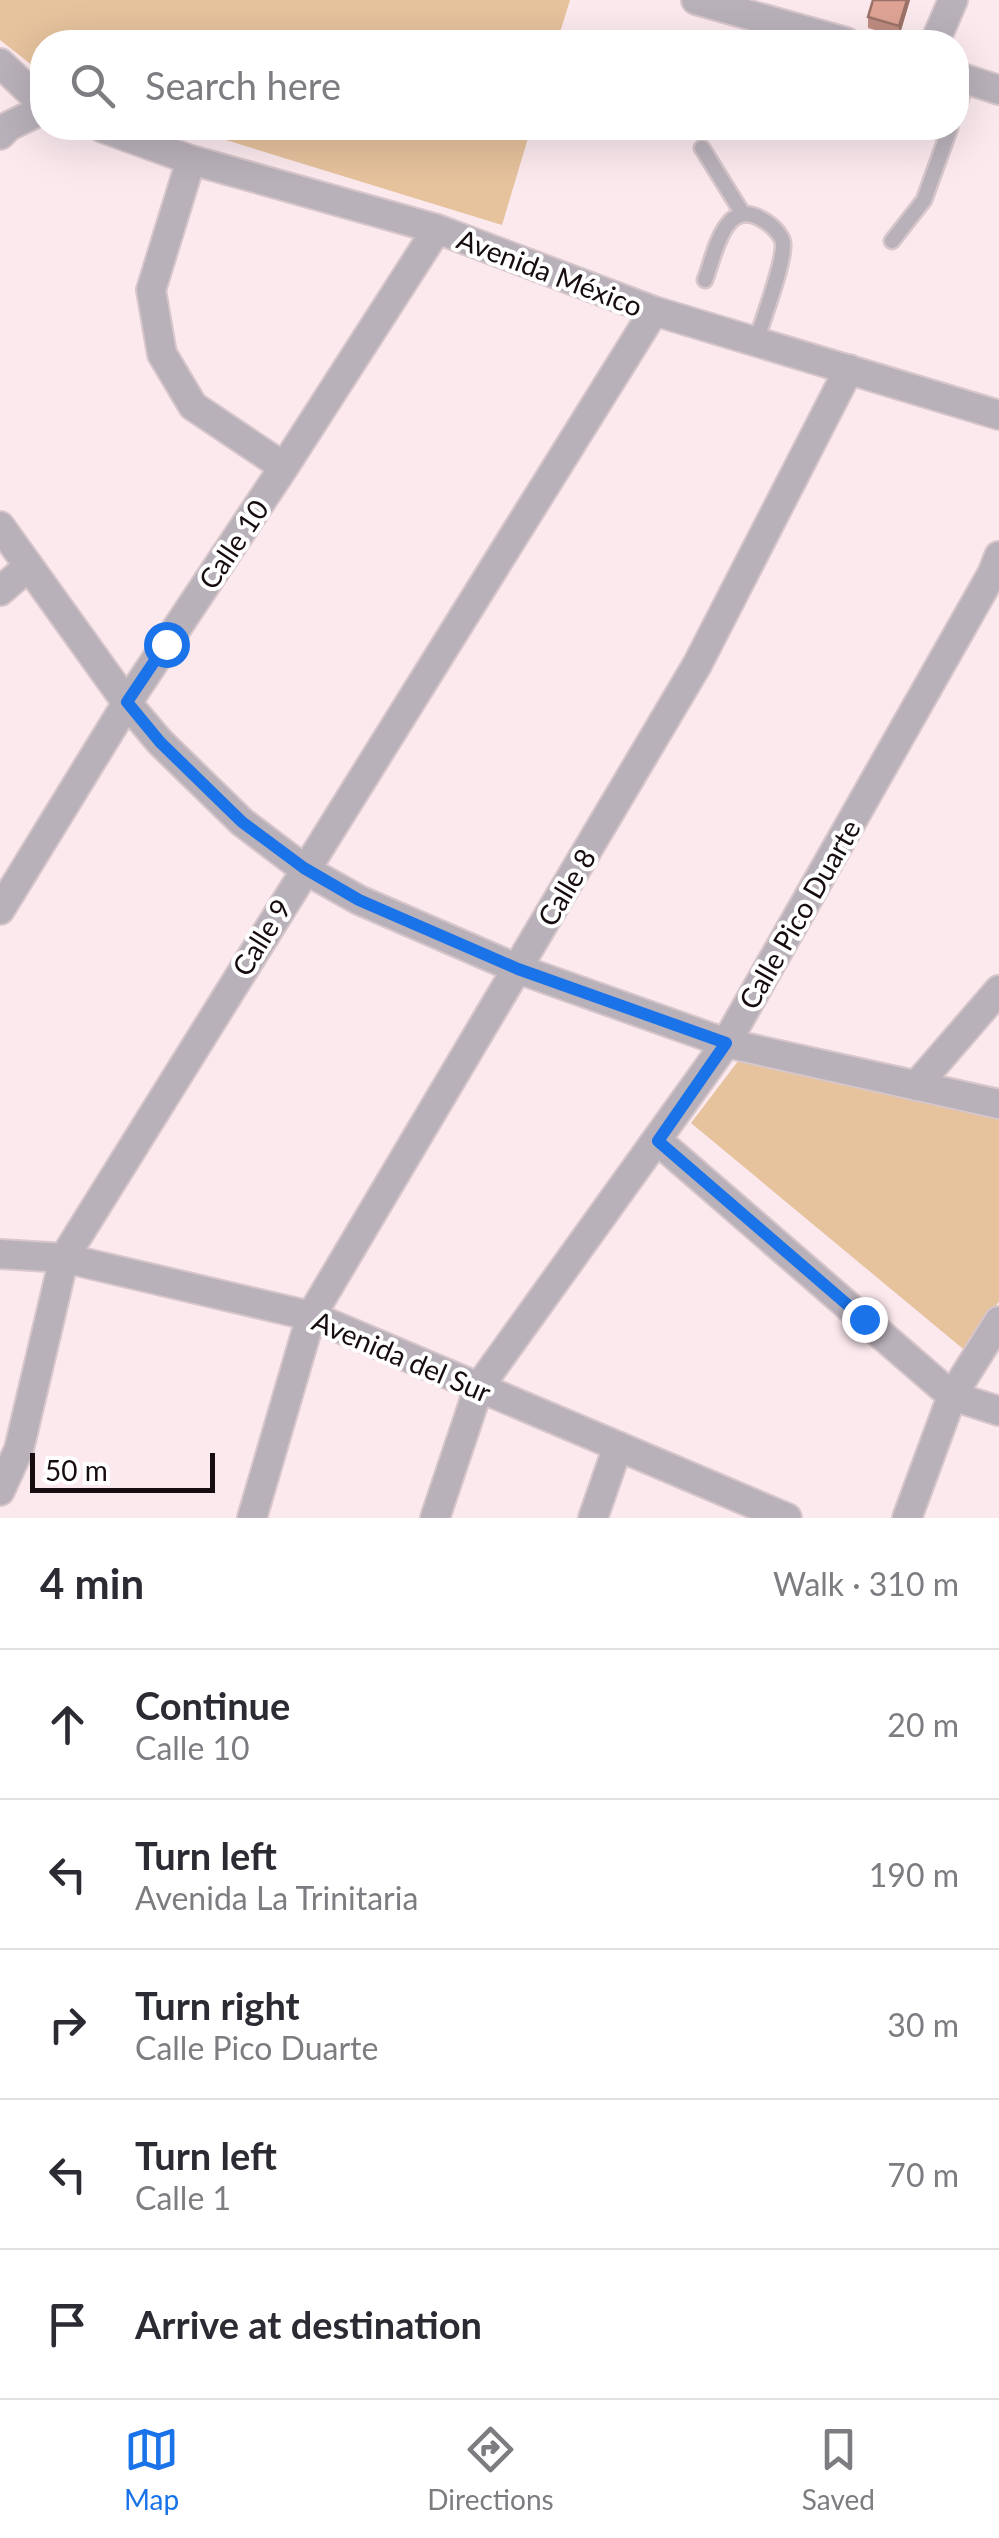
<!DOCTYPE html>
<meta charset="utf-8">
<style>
body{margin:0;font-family:Lato,sans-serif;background:#f2f2f3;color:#2b2b33}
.scale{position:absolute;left:30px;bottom:25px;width:185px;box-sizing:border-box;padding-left:10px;border:5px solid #170d10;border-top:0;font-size:28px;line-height:35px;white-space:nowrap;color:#170d10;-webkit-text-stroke:8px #fff;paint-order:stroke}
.stop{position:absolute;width:30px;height:30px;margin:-22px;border:8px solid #1a73e8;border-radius:50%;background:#fff}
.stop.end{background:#1a73e8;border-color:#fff;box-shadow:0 2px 10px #0008}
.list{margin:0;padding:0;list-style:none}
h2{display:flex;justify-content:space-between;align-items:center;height:130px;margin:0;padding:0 40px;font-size:42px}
h2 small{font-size:32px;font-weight:400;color:#7c7c81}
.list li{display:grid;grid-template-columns:65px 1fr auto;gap:30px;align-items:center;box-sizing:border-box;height:150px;padding:0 40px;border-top:2px solid #e1e1e2}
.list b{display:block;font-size:38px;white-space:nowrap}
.list p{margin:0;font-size:32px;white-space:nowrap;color:#7c7c81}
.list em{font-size:32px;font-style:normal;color:#7c7c81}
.icon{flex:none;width:55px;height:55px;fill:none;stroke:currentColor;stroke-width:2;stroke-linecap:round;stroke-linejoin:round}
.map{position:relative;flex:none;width:999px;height:1518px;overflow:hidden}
.search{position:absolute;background:#fff;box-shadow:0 10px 40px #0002;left:30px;right:30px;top:30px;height:110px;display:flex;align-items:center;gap:25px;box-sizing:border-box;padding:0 35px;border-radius:40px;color:#7c7c81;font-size:38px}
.sheet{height:880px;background:#fff}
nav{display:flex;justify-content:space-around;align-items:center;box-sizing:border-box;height:140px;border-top:2px solid #e1e1e2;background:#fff;font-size:28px;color:#7c7c81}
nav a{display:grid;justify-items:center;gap:5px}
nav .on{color:#1a73e8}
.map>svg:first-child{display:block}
.green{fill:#e6c29d}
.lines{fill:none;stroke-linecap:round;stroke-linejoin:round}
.lane-casing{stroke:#d7c6ca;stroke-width:19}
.street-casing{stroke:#d7c6ca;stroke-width:32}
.lane{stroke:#b9b1ba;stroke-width:14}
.street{stroke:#b9b1ba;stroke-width:28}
.wall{fill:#bf8c80}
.shaded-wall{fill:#9b7268}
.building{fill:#dea395;stroke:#9b7268;stroke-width:2.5}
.route{stroke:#1a73e8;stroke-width:12}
.labels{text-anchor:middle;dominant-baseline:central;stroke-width:8;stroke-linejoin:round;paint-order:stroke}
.street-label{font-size:28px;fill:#170d10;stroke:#fff}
</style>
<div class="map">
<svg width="999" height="1518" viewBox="0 0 999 1518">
<rect width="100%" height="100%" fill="#fbe9ee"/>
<path class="green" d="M0 0H570L557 42H42V73L0 40Z
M187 128H531L502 225Z
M755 1039 999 1093V1301L968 1353 691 1123Z"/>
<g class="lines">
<g class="lane-casing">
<path id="lane" d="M956 110 968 79
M702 148 743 214
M892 241 924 200 950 128
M705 280C715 254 724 196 763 220 771 224 782 235 783 243 785 262 762 321 756 342"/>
</g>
<g class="street-casing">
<path id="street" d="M696 0 846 42
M935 42 953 0
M0 63 42 103
M956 76 999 90
M103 128 191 160 437 229 654 311 999 415
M0 135 9 126 42 110
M191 160 151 290 162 354 193 406 284 467
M0 526 127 703 160 742 242 822 304 869 359 900 518 969 726 1043 999 1104
M0 591 28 567
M0 910 127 703 284 467 437 229
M916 1086 999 990
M658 1141 952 1396 999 1411
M0 1254 64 1258 311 1316 787 1518
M0 1491 19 1449 64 1258 654 311
M252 1518 311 1316 697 665 849 369
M435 1518 479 1387 726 1043 992 574 999 556
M593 1518 618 1446
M907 1518 952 1396 999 1321"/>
</g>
<use href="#lane" class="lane"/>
<use href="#street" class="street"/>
</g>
<path class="wall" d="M910 0 899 37 868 28V17Z"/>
<path class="shaded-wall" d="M907 0H910L899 37V26Z"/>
<path class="building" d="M873 0H907L899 26 868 17Z"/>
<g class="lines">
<path class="route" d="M166 644 127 702 160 742 242 822 304 868 359 900 518 969 726 1043 658 1141 864 1319"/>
</g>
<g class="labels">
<g class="street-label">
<text transform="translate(550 272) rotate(21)">Avenida México</text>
<text transform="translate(233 544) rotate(-56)">Calle 10</text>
<text transform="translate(566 887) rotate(-59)">Calle 8</text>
<text transform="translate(799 914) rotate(-60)">Calle Pico Duarte</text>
<text transform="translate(261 937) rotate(-58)">Calle 9</text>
<text transform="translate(402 1356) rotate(23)">Avenida del Sur</text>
</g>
</g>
</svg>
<div class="scale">50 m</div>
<div class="stop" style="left:166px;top:644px"></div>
<div class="stop end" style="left:864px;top:1319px"></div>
<div class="search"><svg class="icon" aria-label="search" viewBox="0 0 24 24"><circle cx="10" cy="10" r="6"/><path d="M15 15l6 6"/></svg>Search here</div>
</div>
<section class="sheet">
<h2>4 min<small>Walk · 310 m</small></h2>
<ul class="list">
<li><svg class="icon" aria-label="ahead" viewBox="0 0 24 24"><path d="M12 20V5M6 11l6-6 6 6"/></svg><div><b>Continue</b><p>Calle 10</p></div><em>20 m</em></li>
<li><svg class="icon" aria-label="left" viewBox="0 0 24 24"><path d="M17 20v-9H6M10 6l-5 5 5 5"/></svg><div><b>Turn left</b><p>Avenida La Trinitaria</p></div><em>190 m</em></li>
<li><svg class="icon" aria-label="right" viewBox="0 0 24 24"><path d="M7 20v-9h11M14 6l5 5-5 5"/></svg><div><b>Turn right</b><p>Calle Pico Duarte</p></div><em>30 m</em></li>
<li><svg class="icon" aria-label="left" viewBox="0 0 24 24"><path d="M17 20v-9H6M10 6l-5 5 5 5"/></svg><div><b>Turn left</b><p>Calle 1</p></div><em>70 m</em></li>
<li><svg class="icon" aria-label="arrive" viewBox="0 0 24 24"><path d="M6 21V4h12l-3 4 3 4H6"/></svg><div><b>Arrive at destination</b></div></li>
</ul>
</section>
<nav>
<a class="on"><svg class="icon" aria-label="map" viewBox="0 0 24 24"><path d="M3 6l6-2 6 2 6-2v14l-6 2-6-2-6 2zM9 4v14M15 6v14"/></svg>Map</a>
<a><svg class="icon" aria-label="directions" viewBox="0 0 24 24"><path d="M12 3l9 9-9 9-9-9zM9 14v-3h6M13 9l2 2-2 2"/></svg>Directions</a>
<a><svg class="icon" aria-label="saved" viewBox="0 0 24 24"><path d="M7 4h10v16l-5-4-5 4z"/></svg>Saved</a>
</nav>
